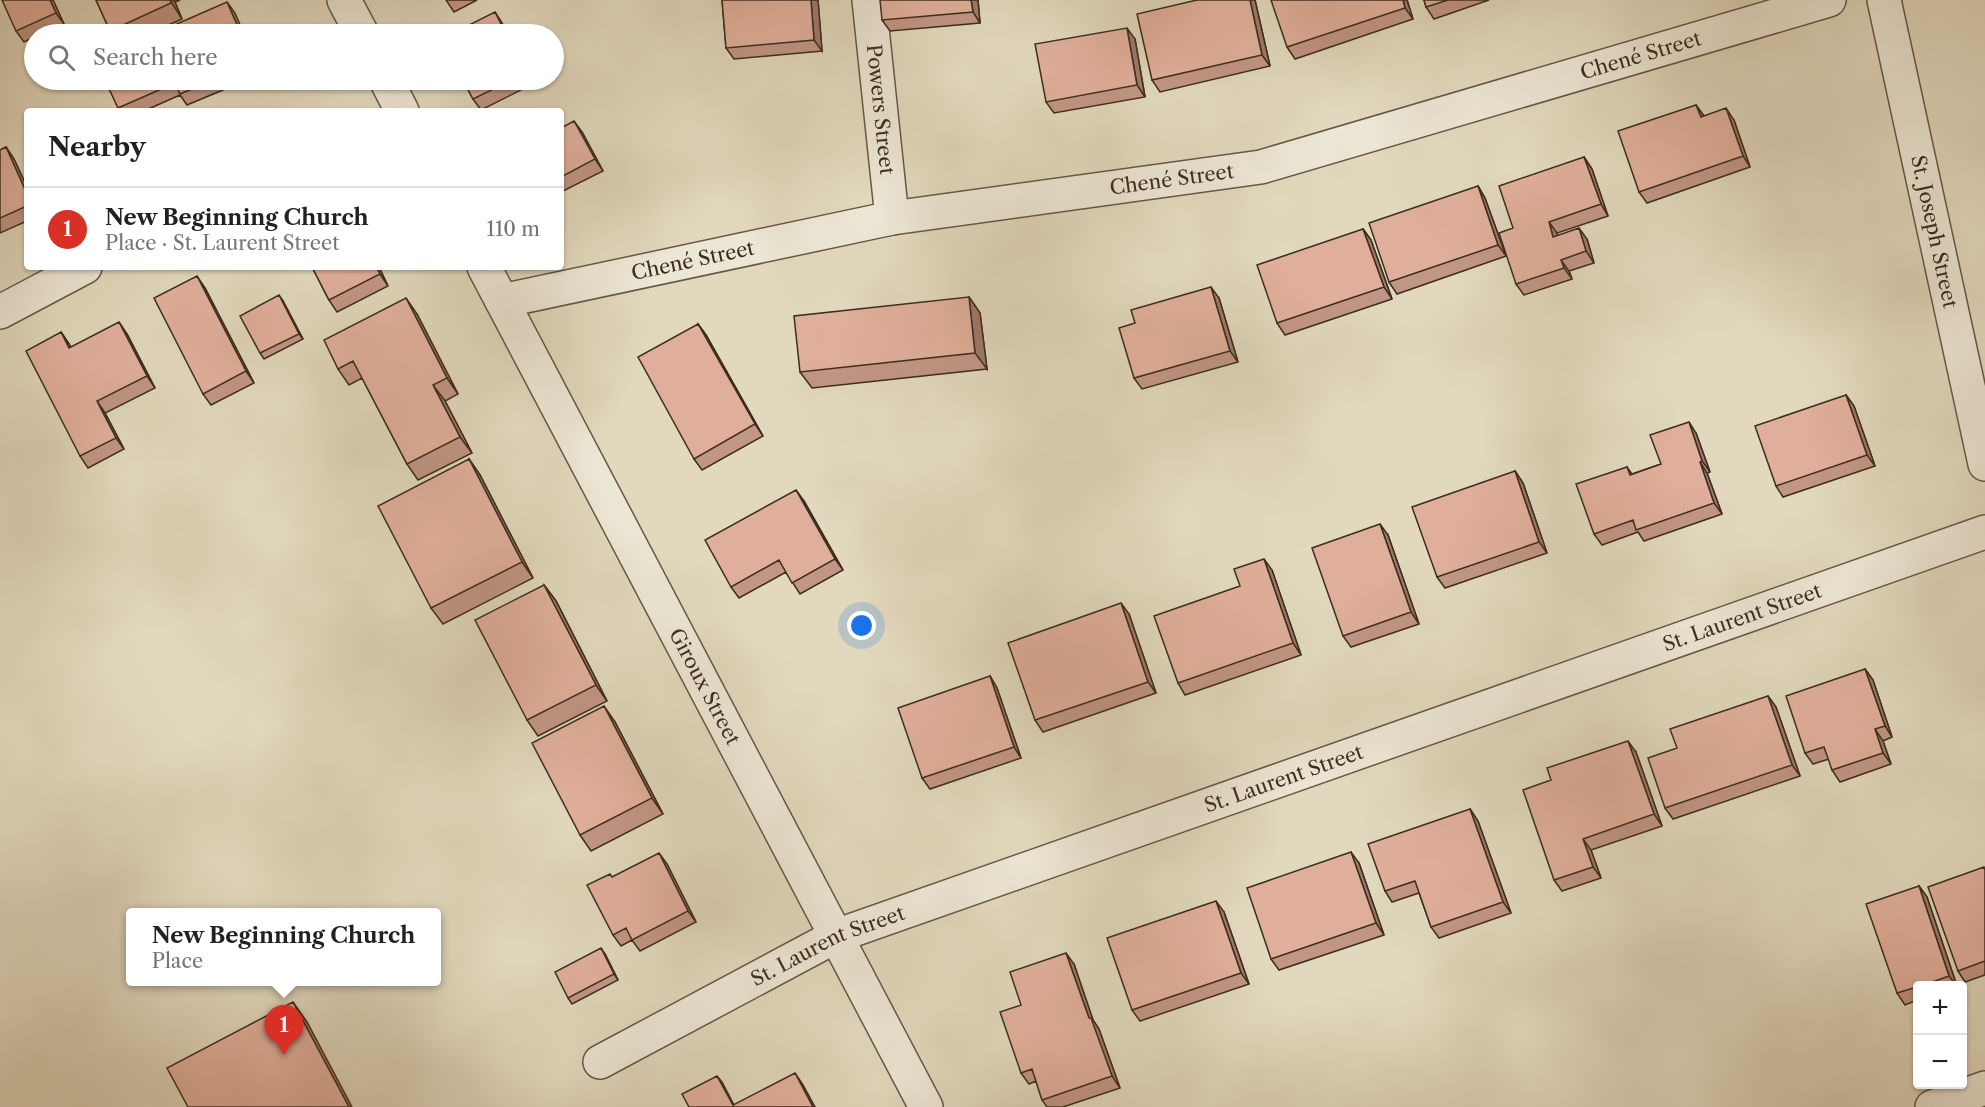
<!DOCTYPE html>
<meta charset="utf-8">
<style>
body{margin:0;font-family:"Libre Caslon Text",serif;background:#f2f2f2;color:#202124}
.controls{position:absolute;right:18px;bottom:18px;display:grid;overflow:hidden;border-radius:6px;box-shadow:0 2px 4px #0004}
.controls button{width:54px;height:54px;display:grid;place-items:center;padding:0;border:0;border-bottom:2px solid #e0e0e0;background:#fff;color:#202124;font:30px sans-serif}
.you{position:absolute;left:862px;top:626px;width:21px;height:21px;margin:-15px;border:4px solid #fff;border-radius:50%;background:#1a73e8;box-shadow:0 0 0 9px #1a73e833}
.badge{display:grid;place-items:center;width:39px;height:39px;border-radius:50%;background:#d93025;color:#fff;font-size:20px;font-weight:700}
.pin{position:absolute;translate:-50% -50px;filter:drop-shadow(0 2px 3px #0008)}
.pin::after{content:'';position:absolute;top:32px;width:21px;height:18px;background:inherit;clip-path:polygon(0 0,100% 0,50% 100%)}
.popup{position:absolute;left:126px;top:908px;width:315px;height:78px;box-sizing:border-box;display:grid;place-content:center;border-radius:6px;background:#fff;filter:drop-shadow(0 2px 4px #0005);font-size:20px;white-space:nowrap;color:#757577}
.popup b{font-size:22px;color:#202124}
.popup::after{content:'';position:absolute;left:50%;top:100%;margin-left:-12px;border:12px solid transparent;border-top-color:#fff}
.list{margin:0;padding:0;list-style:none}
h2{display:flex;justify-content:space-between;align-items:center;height:78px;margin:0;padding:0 24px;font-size:26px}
h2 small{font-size:20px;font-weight:400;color:#757577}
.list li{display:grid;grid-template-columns:39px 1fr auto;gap:18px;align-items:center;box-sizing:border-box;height:84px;padding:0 24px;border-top:2px solid #e0e0e0}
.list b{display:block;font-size:22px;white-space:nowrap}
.list p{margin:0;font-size:20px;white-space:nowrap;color:#757577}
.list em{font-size:20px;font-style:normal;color:#757577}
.icon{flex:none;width:33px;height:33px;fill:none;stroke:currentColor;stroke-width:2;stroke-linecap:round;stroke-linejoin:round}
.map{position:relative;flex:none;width:1985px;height:1107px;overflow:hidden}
.search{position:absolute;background:#fff;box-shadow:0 2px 4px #0004;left:24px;top:24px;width:540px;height:66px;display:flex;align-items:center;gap:15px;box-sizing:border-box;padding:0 21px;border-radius:33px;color:#757577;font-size:22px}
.panel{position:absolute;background:#fff;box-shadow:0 2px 4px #0004;left:24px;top:108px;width:540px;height:162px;border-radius:6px}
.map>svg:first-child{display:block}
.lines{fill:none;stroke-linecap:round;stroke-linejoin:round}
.minor-casing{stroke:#665846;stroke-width:36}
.minor{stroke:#ece6d4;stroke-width:33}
.wall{fill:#c19685;stroke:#3d2d1e;stroke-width:1.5}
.shaded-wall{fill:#9d7a6c;stroke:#3d2d1e;stroke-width:1.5}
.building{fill:#e0af9b;stroke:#3d2d1e;stroke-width:1.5}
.labels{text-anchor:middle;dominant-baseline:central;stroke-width:6;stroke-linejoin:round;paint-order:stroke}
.street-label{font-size:20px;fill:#3d2d1e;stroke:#ece6d4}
</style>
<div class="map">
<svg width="1985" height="1107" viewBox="0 0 1985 1107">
<rect width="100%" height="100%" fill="#e1d8bd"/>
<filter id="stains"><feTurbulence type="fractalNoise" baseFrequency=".00333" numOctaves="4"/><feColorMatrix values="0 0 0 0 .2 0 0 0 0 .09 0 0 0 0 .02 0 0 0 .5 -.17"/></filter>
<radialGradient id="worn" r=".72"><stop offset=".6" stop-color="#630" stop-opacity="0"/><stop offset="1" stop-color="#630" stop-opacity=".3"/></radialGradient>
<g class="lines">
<g class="minor-casing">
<g id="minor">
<path d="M344 0 362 34"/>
<path id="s1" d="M869 0 892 218"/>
<path id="s2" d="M1884 0 1985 464"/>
<path d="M386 80 402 111"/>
<path id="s3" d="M484 267 926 1107"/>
<path id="s4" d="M502 301 892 218 1261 167 1829 0"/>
<path d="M0 312 85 267"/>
<path id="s5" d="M600 1062 836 936 1985 532"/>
<path d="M1932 1107 1985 1088"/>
</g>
</g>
<use href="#minor" class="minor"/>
</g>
<path class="wall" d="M53 0 64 24 41 34H34V37L24 42 16 31Z
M96 0H180L175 2 182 19 148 34H113L110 31Z
M446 0H477L454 12Z
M722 0H818L822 51 734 59 726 48Z
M978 0 980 23 890 31 882 20Z
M1197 0H1255L1270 66 1160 92 1152 80Z
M1407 0 1413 19 1295 59 1287 47Z
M1424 0H1489L1434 19 1426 7Z
M1135 39 1145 97 1054 113 1046 102Z
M105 80H247L187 105 180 95 144 111H120Z
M463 80H531L533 84 481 110 473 99Z
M1696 105 1704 116 1734 120 1750 167 1647 203 1639 192Z
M561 128 582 132 603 171 561 192Z
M6 147 14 159 27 187V221L0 233V150Z
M1584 157 1592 169 1608 216 1557 233V236L1587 239 1594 263 1569 271 1572 279 1524 295 1516 284 1513 228Z
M1478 186 1485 198 1506 256 1397 294 1389 282Z
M1363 229 1371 240 1392 299 1285 335 1277 323Z
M312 267H379L388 286 337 312 329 300Z
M205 288 254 383 211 405 203 394Z
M969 297 980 313 987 369 812 388 800 372Z
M1219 298 1238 362 1142 389 1134 378Z
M283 301 303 339 264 359 260 353Z
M417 314 458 394 445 401 472 453 418 480 407 464 362 378 349 385 338 369Z
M698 324 706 335 763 436 702 470 694 459Z
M61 332 71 347 127 334 155 388 105 413 124 449 88 468 80 456Z
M1846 395 1854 406 1875 466 1783 497 1776 486Z
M1696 433 1710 472 1707 473 1722 514 1644 541 1638 532 1602 545 1594 534 1627 467 1632 474 1661 464Z
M469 459 480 475 533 578 443 624 431 608Z
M1515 471 1523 483 1547 553 1445 588 1437 577Z
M804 501 843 570 800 594 786 572 739 598 731 587Z
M1388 535 1419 624 1351 647 1343 636Z
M1272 570 1301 655 1185 695 1178 683 1240 586Z
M544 585 556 601 607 701 538 736 527 720Z
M1129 614 1156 693 1043 732 1035 720Z
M1865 669 1873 680 1892 737 1883 741 1891 764 1840 782 1832 770 1829 759 1813 764 1805 753Z
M990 676 997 688 1021 758 930 789 922 778Z
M1768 696 1776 707 1800 776 1673 819 1665 808 1677 748Z
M615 722 663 814 591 851 580 835Z
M1636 752 1662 826 1591 850 1601 878 1562 891 1554 880Z
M1470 809 1478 821 1511 913 1439 938 1431 927 1419 893 1392 902 1385 891Z
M1359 863 1384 935 1279 970 1271 959Z
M667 864 696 922 640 951 632 940 621 946 613 935 612 877Z
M1985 869V975L1965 982 1958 971Z
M1919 886 1927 897 1957 986H1917V1000L1905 1005 1897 993Z
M1224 912 1249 984 1140 1021 1132 1010Z
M605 954 618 980 572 1004 568 998Z
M1074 964 1093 1020 1099 1029 1120 1088 1063 1107H1047L1042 1100 1036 1081 1029 1084 1021 1073V1005Z"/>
<path class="shaded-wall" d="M50 0H53L64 24 56 13Z
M170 0H173L175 2 182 19Z
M811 0H818L822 51 814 40Z
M971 0H978L980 23 973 12Z
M1250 0H1255L1270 66 1262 55Z
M1403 0H1407L1413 19 1405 8Z
M227 2 235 13 244 34H241Z
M495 12 502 23 508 34H506Z
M1127 28 1135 39 1145 97 1137 85Z
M1696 105 1704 116 1701 117Z
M1726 108 1734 120 1750 167 1743 156Z
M574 121 582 132 603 171 595 159Z
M6 147 14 159 27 187V194Z
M1584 157 1592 169 1608 216 1601 204Z
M1478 186 1485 198 1506 256 1498 245Z
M1549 222 1557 233 1561 248 1553 237Z
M1579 228 1587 239 1594 263 1586 251Z
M1363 229 1371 240 1392 299 1384 287Z
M1561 260 1569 271 1572 279 1564 268Z
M376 267H379L388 286 380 274Z
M197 276 205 288 254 383 246 371Z
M1211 287 1219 298 1238 362 1230 351Z
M279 295 283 301 303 339 299 334Z
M969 297 980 313 987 369 975 353Z
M406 298 417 314 458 394 447 378Z
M119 322 127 334 155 388 147 376Z
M698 324 706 335 763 436 755 424Z
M61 332 69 344 77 359 69 348Z
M433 385 445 401 472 453 460 437Z
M1846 395 1854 406 1875 466 1867 455Z
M97 401 105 413 124 449 116 438Z
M1689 422 1696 433 1710 472 1702 461Z
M469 459 480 475 533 578 522 562Z
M1700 462 1707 473 1722 514 1714 503Z
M1515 471 1523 483 1547 553 1539 542Z
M796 490 804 501 843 570 835 559Z
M1380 524 1388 535 1419 624 1411 612Z
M1264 559 1272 570 1301 655 1293 643Z
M544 585 556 601 607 701 596 685Z
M1121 603 1129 614 1156 693 1148 682Z
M1865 669 1873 680 1892 737 1885 726Z
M990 676 997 688 1021 758 1014 747Z
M1768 696 1776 707 1800 776 1792 765Z
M604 706 615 722 663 814 652 798Z
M1875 729 1883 741 1891 764 1883 753Z
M1628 741 1636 752 1662 826 1654 814Z
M1470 809 1478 821 1511 913 1503 902Z
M1583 839 1591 850 1601 878 1593 867Z
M1351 852 1359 863 1384 935 1376 923Z
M659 853 667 864 696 922 688 911Z
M1919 886 1927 897 1957 986 1949 976Z
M1216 901 1224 912 1249 984 1241 973Z
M601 948 605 954 618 980 614 974Z
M1066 953 1074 964 1093 1020 1099 1029 1120 1088 1112 1076 1089 1018Z
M293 1002 307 1022 352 1107H349Z
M795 1073 803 1085 815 1107H813Z
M717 1076 722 1082 735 1107H734Z"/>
<path class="building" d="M2 0H50L56 13 16 31Z
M96 0H170L171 3 110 31Z
M722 0H811L814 40 726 48Z
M880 0H971L973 12 882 20Z
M1197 0H1250L1262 55 1152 80 1137 14Z
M1271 0H1403L1405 8 1287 47Z
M1424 0H1448L1426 7Z
M227 2 241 34H154Z
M495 12 506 34H461L459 30Z
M1127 28 1137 85 1046 102 1035 44Z
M105 80H213L180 94 175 83 118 108Z
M463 80H512L473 99Z
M1696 105 1701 117 1726 108 1743 156 1639 192 1618 131Z
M574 121 595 159 561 177V128Z
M6 147 27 194V206L0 218V150Z
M1584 157 1601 204 1549 222 1553 237 1579 228 1586 251 1561 260 1564 268 1516 284 1499 233 1513 228 1499 186Z
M1478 186 1498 245 1389 282 1369 223Z
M1363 229 1384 287 1277 323 1257 265Z
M312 267H376L380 274 329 300Z
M197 276 246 371 203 394 154 298Z
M1211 287 1230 351 1134 378 1119 328 1135 323 1131 310Z
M279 295 299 334 260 353 240 316Z
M969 297 975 353 800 372 794 316Z
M406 298 447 378 433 385 460 437 407 464 353 361 338 369 324 340Z
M119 322 147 376 97 401 116 438 80 456 26 351 61 332 69 348Z
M698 324 755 424 694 459 638 357Z
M1846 395 1867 455 1776 486 1755 426Z
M1689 422 1702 461 1700 462 1714 503 1636 530 1633 520 1594 534 1576 484 1627 467 1630 475 1661 464 1650 435Z
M469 459 522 562 431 608 378 506Z
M1515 471 1539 542 1437 577 1412 507Z
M796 490 835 559 792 583 779 560 731 587 705 540Z
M1380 524 1411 612 1343 636 1312 548Z
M1264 559 1293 643 1178 683 1154 616 1240 586 1234 569Z
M544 585 596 685 527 720 475 620Z
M1121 603 1148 682 1035 720 1008 643Z
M1865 669 1885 726 1875 729 1883 753 1832 770 1824 747 1805 753 1786 696Z
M990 676 1014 747 922 778 898 708Z
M1768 696 1792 765 1665 808 1648 758 1677 748 1670 729Z
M604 706 652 798 580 835 532 743Z
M1628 741 1654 814 1583 839 1593 867 1554 880 1523 790 1551 780 1547 768Z
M1470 809 1503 902 1431 927 1415 881 1385 891 1368 844Z
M1351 852 1376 923 1271 959 1247 888Z
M659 853 688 911 632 940 626 928 613 935 587 885 610 874 612 877Z
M1984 867 1985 870V961L1958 971 1928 887Z
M1919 886 1949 976 1921 986H1917V987L1897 993 1866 904Z
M1216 901 1241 973 1132 1010 1107 938Z
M601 948 614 974 568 998 555 972Z
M1066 953 1089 1018H1091L1112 1076 1042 1100 1032 1069 1021 1073 1000 1012 1021 1005 1010 972Z
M293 1002 349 1107H188L167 1068Z
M795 1073 813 1107H734L733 1105Z
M717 1076 734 1107H689L682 1094Z"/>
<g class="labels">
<g class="street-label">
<text stroke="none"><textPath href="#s4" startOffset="1167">Chené Street</textPath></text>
<text stroke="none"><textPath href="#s1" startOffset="110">Powers Street</textPath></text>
<text stroke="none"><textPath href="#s4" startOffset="681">Chené Street</textPath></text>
<text stroke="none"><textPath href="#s2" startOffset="237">St. Joseph Street</textPath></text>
<text stroke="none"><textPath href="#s4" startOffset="195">Chené Street</textPath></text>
<text stroke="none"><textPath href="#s5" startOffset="1228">St. Laurent Street</textPath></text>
<text stroke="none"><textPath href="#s3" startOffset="474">Giroux Street</textPath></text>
<text stroke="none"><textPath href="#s5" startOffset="742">St. Laurent Street</textPath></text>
<text stroke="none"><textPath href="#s5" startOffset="256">St. Laurent Street</textPath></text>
</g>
</g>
<rect width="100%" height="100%" filter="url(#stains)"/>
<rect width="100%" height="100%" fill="url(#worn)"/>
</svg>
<div class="controls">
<button>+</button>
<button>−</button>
</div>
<div class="you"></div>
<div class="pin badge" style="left:284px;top:1055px">1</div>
<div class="popup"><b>New Beginning Church</b>Place</div>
<div class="search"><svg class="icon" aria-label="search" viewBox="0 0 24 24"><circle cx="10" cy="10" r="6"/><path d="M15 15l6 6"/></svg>Search here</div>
<section class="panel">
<h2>Nearby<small></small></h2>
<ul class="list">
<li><span class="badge">1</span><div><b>New Beginning Church</b><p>Place · St. Laurent Street</p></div><em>110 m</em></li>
</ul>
</section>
</div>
